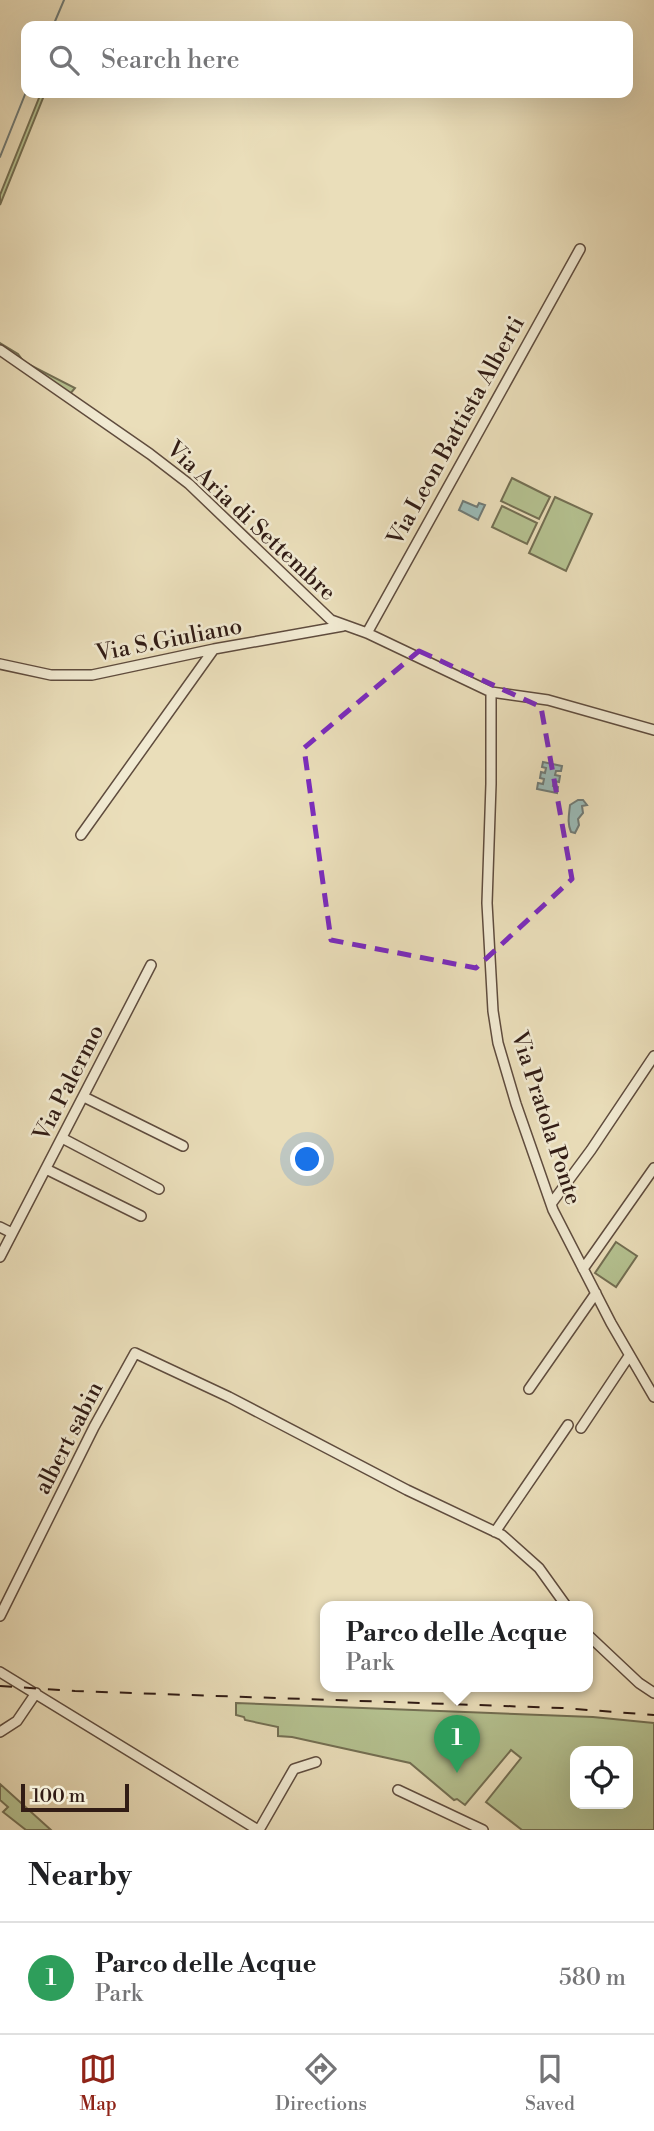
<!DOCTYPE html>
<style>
body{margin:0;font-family:"Libre Bodoni",serif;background:#f6f6f6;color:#202124}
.controls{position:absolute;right:21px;bottom:21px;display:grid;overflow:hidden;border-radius:14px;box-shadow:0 7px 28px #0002}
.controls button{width:63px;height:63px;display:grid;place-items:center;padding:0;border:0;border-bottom:2px solid #e0e0e0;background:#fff;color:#202124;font:35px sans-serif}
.scale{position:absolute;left:21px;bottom:18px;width:108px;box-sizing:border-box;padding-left:7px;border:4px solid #311c15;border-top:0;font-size:19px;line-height:24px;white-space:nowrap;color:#311c15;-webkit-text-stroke:5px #f1ead2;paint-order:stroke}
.you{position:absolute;left:308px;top:1160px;width:24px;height:24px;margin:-18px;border:5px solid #fff;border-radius:50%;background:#1a73e8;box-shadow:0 0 0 10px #1a73e833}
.badge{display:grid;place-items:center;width:46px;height:46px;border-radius:50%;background:#8f2418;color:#fff;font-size:23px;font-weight:700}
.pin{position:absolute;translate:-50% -58px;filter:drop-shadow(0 2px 4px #0008)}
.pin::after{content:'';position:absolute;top:37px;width:24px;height:21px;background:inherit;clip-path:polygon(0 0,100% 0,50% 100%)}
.popup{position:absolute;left:320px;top:1601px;width:273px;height:91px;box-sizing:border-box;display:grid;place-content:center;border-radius:14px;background:#fff;filter:drop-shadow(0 2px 5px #0005);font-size:23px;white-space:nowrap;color:#757577}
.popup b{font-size:26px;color:#202124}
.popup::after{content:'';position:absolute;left:50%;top:100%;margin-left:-14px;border:14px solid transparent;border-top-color:#fff}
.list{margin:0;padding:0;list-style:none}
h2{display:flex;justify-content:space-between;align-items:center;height:91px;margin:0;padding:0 28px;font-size:30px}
h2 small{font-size:23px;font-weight:400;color:#757577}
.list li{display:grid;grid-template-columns:46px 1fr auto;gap:21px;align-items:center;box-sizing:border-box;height:112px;padding:0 28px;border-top:2px solid #e0e0e0}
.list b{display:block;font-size:26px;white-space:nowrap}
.list p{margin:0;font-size:23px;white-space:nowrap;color:#757577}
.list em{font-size:23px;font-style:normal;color:#757577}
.icon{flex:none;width:38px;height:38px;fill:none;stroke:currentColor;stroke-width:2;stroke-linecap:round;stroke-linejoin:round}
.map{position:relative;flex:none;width:654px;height:1830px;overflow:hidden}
.search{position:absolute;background:#fff;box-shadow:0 7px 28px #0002;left:21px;right:21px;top:21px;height:77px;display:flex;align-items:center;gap:18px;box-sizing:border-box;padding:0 24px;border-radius:14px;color:#757577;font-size:26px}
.sheet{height:203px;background:#fff}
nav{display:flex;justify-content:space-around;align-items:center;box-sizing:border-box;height:98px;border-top:2px solid #e0e0e0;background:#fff;font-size:19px;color:#757577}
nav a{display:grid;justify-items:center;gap:4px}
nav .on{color:#8f2418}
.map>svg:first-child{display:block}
.green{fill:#b5c291;stroke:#736f53;stroke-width:2;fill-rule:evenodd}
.water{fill:#9abbb8;stroke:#707b77;stroke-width:2}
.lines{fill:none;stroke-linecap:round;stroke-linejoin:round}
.stream{stroke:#707b77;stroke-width:2}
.minor-casing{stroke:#5f4c3e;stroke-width:12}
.minor{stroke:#f1ead2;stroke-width:9}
.rail{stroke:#311c15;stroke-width:2;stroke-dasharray:12 12;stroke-linecap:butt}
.marked{fill:none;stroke:#7b2cbf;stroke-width:5;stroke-dasharray:14 9;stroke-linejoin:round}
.labels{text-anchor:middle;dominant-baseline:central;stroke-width:5;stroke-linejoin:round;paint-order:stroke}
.street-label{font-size:23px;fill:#311c15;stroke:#f1ead2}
</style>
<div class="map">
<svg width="654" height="1830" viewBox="0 0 654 1830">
<rect width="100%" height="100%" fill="#eadeba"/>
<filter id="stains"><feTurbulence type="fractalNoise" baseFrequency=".00286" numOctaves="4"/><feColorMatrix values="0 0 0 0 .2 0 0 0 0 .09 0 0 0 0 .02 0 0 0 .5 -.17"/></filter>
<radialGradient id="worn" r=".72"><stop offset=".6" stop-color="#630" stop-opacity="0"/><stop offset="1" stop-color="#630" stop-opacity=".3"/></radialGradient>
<path class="green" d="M41 93H45L0 205V195Z
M0 343 18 354 24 362 75 388 70 394 0 346Z
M512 478 550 497 539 519 501 501Z
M555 497 592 514 566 571 529 553Z
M502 506 537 523 527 544 492 527Z
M616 1242 637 1256 616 1287 595 1273Z
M236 1703 593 1717 654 1723V1830H522L486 1802 521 1758 511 1750 465 1805 457 1799 454 1800 410 1763 292 1737 278 1736V1727L245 1720 244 1717 236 1715ZM575 1751H628V1804H575Z
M0 1784 51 1830H26L3 1812 8 1807 0 1800Z"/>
<path class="water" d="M463 501 477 507 479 503 485 505 478 520 459 510Z
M543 762 562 766 561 771H556L555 775 560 776 559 782 554 781 553 786 558 787 557 793 537 789 538 783 543 784 544 779 540 778 541 772 545 773 546 768 542 767Z
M578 800H583L587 805 582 806 583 813 578 819 579 825 575 833 571 832C567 823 569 815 570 805Z"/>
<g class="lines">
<path class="stream" d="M53 26 64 0
M0 157 26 92"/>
<g class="minor-casing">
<path id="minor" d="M0 350 150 454 189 484 331 620 367 633 491 692 548 700 654 730
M367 633 580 249
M0 664 51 675H92L214 649 343 626
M491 692V784L487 903 493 1011 498 1043 516 1104 553 1210 611 1323 654 1397
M81 835 214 649
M84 1097 183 1146
M62 1138 159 1189
M46 1169 141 1216
M551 1204 591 1150 654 1056
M0 1227 12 1233
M0 1257 151 965
M583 1269 654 1168
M529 1389 596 1293
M581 1428 629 1356
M495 1532 568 1425
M0 1616 94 1427 135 1353 229 1397 407 1490 502 1535 539 1568 567 1607
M588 1635 639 1683 654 1693
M0 1672 258 1830
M0 1732 17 1721 36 1693
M398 1790 483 1830
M259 1830 294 1769 316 1762"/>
</g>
<use href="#minor" class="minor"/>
<path class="rail" d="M0 1686 75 1691 562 1708 654 1715"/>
</g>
<path class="marked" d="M419 651 541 707 572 879 476 968 331 940 304 748Z"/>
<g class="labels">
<g class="street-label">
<text transform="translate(456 431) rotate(-61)">Via Leon Battista Alberti</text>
<text transform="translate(251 521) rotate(43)">Via Aria di Settembre</text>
<text transform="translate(169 640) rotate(-11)">Via S.Giuliano</text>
<text transform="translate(69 1083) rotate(-63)">Via Palermo</text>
<text transform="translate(546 1118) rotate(72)">Via Pratola Ponte</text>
<text transform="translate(69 1438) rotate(-63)">albert sabin</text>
</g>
</g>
<rect width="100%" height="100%" filter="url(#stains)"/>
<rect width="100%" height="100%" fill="url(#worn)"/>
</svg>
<div class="controls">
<button><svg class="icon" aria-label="locate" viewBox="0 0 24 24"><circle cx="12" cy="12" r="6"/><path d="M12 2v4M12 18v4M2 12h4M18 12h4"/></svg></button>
</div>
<div class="scale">100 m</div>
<div class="you"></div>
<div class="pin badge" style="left:457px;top:1773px;background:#2e9e5b">1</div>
<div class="popup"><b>Parco delle Acque</b>Park</div>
<div class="search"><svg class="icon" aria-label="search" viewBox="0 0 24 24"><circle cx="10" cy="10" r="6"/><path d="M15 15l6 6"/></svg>Search here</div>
</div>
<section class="sheet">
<h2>Nearby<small></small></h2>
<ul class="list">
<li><span class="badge" style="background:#2e9e5b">1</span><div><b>Parco delle Acque</b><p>Park</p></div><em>580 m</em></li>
</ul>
</section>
<nav>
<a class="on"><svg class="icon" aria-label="map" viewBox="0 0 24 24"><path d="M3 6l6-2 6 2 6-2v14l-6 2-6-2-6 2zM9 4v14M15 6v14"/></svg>Map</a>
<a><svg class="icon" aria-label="directions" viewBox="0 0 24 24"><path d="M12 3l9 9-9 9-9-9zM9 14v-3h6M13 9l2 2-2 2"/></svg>Directions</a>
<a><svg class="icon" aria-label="saved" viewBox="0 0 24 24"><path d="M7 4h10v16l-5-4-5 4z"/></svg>Saved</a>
</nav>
